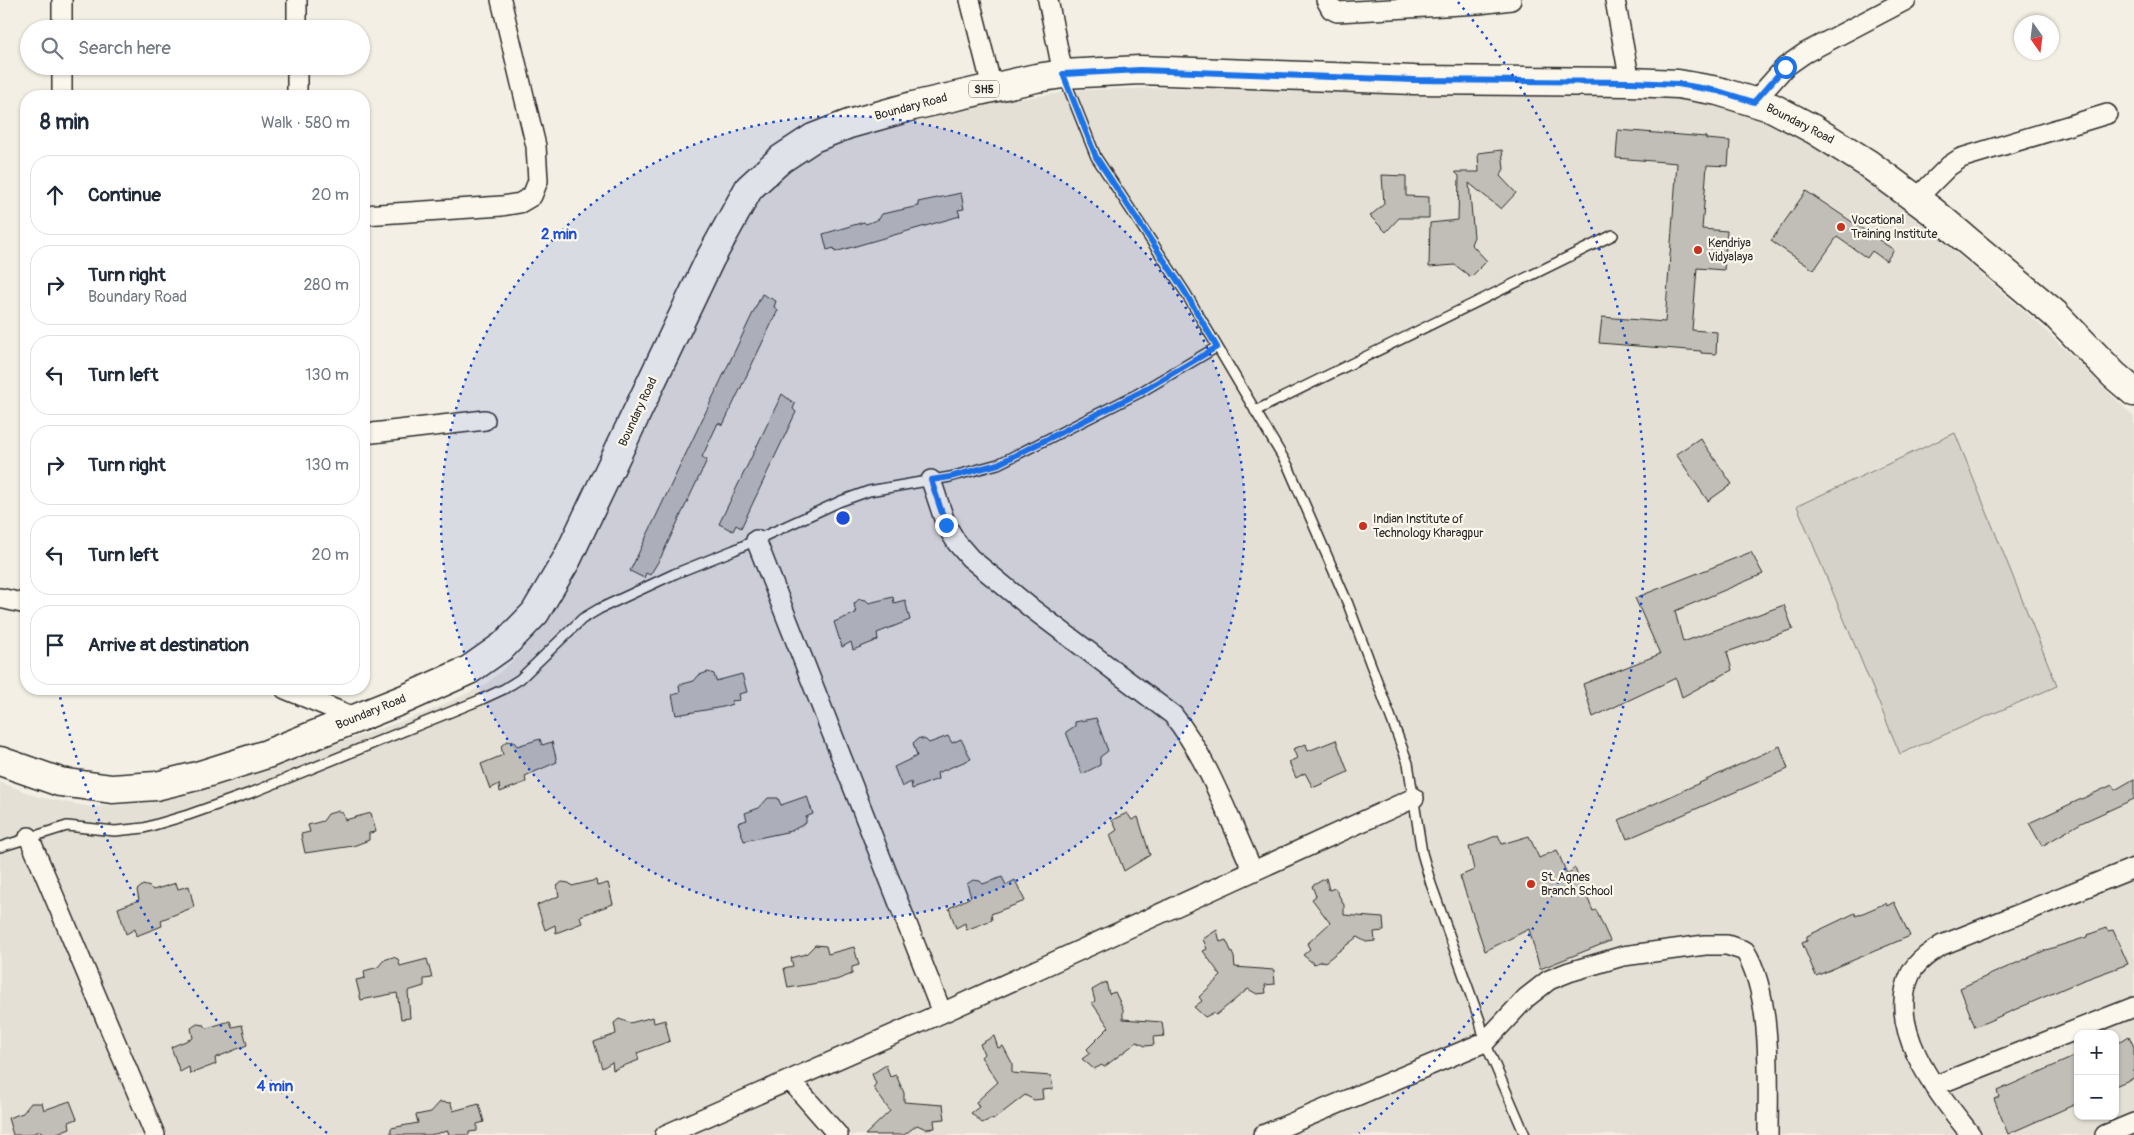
<!DOCTYPE html>
<meta charset="utf-8">
<style>
body{margin:0;font-family:Pangolin,sans-serif;background:#f2f2f3;color:#1f2937}
.controls{position:absolute;right:15px;bottom:15px;display:grid;overflow:hidden;border-radius:10px;box-shadow:0 1px 4px #0004}
.controls button{width:45px;height:45px;display:grid;place-items:center;padding:0;border:0;border-bottom:1px solid #e0e1e3;background:#fff;color:#1f2937;font:25px sans-serif}
.compass{position:absolute;left:2014px;top:15px;width:45px;height:45px;border-radius:50%;background:#fff;box-shadow:0 1px 4px #0004;rotate:166deg}
.stop{position:absolute;width:15px;height:15px;margin:-11px;border:4px solid #1a73e8;border-radius:50%;background:#fff}
.stop.end{background:#1a73e8;border-color:#fff;box-shadow:0 1px 5px #0008}
.list{margin:0;padding:0;list-style:none}
h2{display:flex;justify-content:space-between;align-items:center;height:65px;margin:0;padding:0 20px;font-size:21px}
h2 small{font-size:16px;font-weight:400;color:#747a83}
.list li{display:grid;grid-template-columns:32px 1fr auto;gap:15px;align-items:center;box-sizing:border-box;height:80px;margin:0 10px 10px;padding:0 10px;border:1px solid #e0e1e3;border-radius:20px}
.list b{display:block;font-size:19px;white-space:nowrap}
.list p{margin:0;font-size:16px;white-space:nowrap;color:#747a83}
.list em{font-size:16px;font-style:normal;color:#747a83}
.icon{flex:none;width:28px;height:28px;fill:none;stroke:currentColor;stroke-width:2;stroke-linecap:round;stroke-linejoin:round}
.map{position:relative;flex:none;width:2134px;height:1135px;overflow:hidden}
.search{position:absolute;background:#fff;box-shadow:0 1px 4px #0004;left:20px;top:20px;width:350px;height:55px;display:flex;align-items:center;gap:12px;box-sizing:border-box;padding:0 18px;border-radius:28px;color:#747a83;font-size:19px}
.panel{position:absolute;background:#fff;box-shadow:0 1px 4px #0004;left:20px;top:90px;width:350px;height:605px;border-radius:20px}
.map>svg:first-child{display:block}
.built{fill:#e4e0d6;fill-rule:evenodd}
.grass{fill:#d5d2c9;stroke:#807e7a}
.building{fill:#c0beb6;stroke:#2b2b2b}
.lines{fill:none;stroke-linecap:round;stroke-linejoin:round}
.service-casing{stroke:#2b2b2b;stroke-width:12}
.minor-casing{stroke:#2b2b2b;stroke-width:22}
.primary-casing{stroke:#2b2b2b;stroke-width:31}
.service{stroke:#fbf7ec;stroke-width:9}
.minor{stroke:#fbf7ec;stroke-width:19}
.primary{stroke:#fbf7ec;stroke-width:28}
.route{stroke:#1a73e8;stroke-width:6}
.ring{fill:none;stroke:#1d4ed8;stroke-width:2.5;stroke-dasharray:2.5 5}
.poi-dot{fill:#c8321e;stroke:#fbf7ec;stroke-width:2}
.labels{text-anchor:middle;dominant-baseline:central;stroke-width:4.5;stroke-linejoin:round;paint-order:stroke}
.shield{fill:#fbf7ec;stroke:#696865;stroke-width:1}
.shield-label{font-size:11px;font-weight:bold;fill:#2b2b2b}
.street-label{font-size:12px;fill:#2b2b2b;stroke:#fbf7ec}
.poi-label{font-size:12px;fill:#2b2b2b;stroke:#fbf7ec;text-anchor:start}
.centre{fill:#1d4ed8;stroke:#fbf7ec;stroke-width:2.5}
.ring-label{font-size:15px;text-anchor:middle;font-weight:bold;fill:#1d4ed8;stroke:#fbf7ec;stroke-width:4.5;stroke-linejoin:round;paint-order:stroke}
</style>
<div class="map">
<svg width="2134" height="1135" viewBox="0 0 2134 1135">
<rect width="100%" height="100%" fill="#f3efe4"/>
<filter id="ink" filterUnits="userSpaceOnUse"><feTurbulence type="fractalNoise" baseFrequency=".02" numOctaves="2"/><feDisplacementMap in="SourceGraphic" scale="10" xChannelSelector="R" yChannelSelector="G"/><feConvolveMatrix kernelMatrix="1 2 1 2 8 2 1 2 1" color-interpolation-filters="sRGB"/></filter>
<g filter="url(#ink)">
<path class="built" d="M1165 88 1585 91 1701 98 1779 123 1880 188 2037 322 2134 417V1135H0V782L38 797 91 807 149 803 199 792 425 713 485 685 515 659 542 627 642 426 725 248 761 191 815 150 877 131 1010 100 1083 90ZM2078 1034H2115V1116H2078Z"/>
<path class="grass" d="M1955 433 2057 686 1900 754 1797 506Z"/>
<path class="building" d="M1618 130 1706 137V139L1730 141 1728 166 1707 165 1702 229 1727 231 1724 270 1697 268 1692 330 1717 332 1716 354 1701 353V351L1599 343 1602 317 1665 322 1677 163 1616 158Z
M1502 150 1504 169 1500 176 1516 193 1501 209 1469 183 1474 237 1471 244 1487 261 1471 277 1455 265 1429 267 1430 223 1458 220 1459 176 1455 172H1479L1478 153Z
M1382 175 1406 176V196L1429 197V218H1399L1386 232 1370 216 1384 204Z
M1806 191 1894 250 1886 261 1872 251 1867 258 1837 237 1814 270 1771 241Z
M961 193 964 209 958 210 960 216 835 252 834 248 827 250 823 234 864 222 866 224 879 219 882 214 919 206 918 202Z
M762 294 776 301 774 307 778 310 723 425 718 423 702 457 707 460 661 557 650 575 646 573 644 578 630 571Z
M782 394 795 404 793 409 796 412 741 528 736 525 733 531 719 524Z
M1700 438 1732 484 1708 501 1676 454Z
M1751 552 1763 574 1675 611 1683 642 1784 605 1793 629 1727 652 1732 670 1682 697 1676 678 1593 717 1583 684 1660 654 1635 598Z
M893 597 894 603 905 600 910 620 877 633 878 640 853 650 851 642 842 647 834 622 856 613 854 604 859 599 866 600 869 603Z
M708 672 714 674 716 681 742 674 747 692 739 694 740 700 731 701 732 704 723 707 676 715 672 695 680 693 679 685 694 681 699 675Z
M1096 718 1108 751 1100 757V765L1082 774 1066 732 1075 726V722Z
M948 736 952 743 961 739 971 759 937 773 938 779 912 789 911 782 902 787 894 767 917 756 913 743 919 738 926 740 929 743Z
M540 739 542 745 552 742 557 762 525 776 526 782 500 792 499 784 490 789 481 764 503 755 501 746 507 741 514 742 517 746Z
M1336 740 1348 772 1315 787 1312 786 1305 773 1296 778 1289 762 1297 758 1293 749 1306 744 1308 751Z
M1780 746 1788 769 1627 839 1619 820Z
M2134 779V799L2081 823 2042 846 2029 823 2112 785 2115 790Z
M807 796 813 814 806 817V823L791 831 744 841 738 823 747 820 745 813 759 808 768 798H778L781 805Z
M338 811 343 813 345 820 371 813 376 832 369 833V840L353 846 305 853 301 834 310 832 308 825 323 821 328 814Z
M1127 813 1132 820 1138 817 1150 855 1124 871 1110 835 1117 830 1112 820Z
M1498 835 1502 844 1529 836 1539 858 1557 850 1567 874 1575 868 1593 911 1596 910 1610 941 1540 969 1529 929 1485 951 1460 876 1474 870 1469 847Z
M1002 877 1006 885 1015 880 1025 901 991 914 992 920 966 930 965 923 956 928 949 908 971 897 967 884 973 880 980 881 983 884Z
M1326 878 1329 890 1335 888 1344 905V915L1383 918 1384 931 1374 932 1375 941 1366 942 1357 937 1325 962 1323 961 1314 964 1303 955 1310 949 1307 944 1330 923 1312 899 1316 896 1312 886Z
M596 880 597 886 608 883 613 904 580 916 582 923 556 933 555 925 545 930 537 905 559 896 557 886 562 882 569 883 572 886Z
M176 883 178 889 189 886 194 907 161 920 162 926 136 936 135 929 126 934 118 908 139 900 137 890 143 885 150 887 153 890Z
M1894 902 1910 936 1816 976 1802 943 1807 941V936L1855 913 1856 916 1886 903 1887 906Z
M2107 928 2108 931 2113 930 2128 964 2081 981 1975 1027 1960 988 2046 950 2087 937V935Z
M1217 930 1220 942 1226 940 1234 957 1235 967 1274 970 1275 984 1265 985 1266 993 1257 994 1248 989 1216 1015 1213 1013 1205 1017 1194 1007 1202 1001 1199 997 1221 976 1203 951 1207 949 1203 939Z
M815 945 826 946 828 954 854 947 859 965 852 967V974L836 980 788 988 784 968 793 966 791 958 806 954Z
M393 957 398 959 400 966 427 959 432 978 424 979V986L408 991 410 1018 401 1019 397 993 361 1000 356 980 365 978 364 971 378 967 384 960Z
M1106 982 1109 994 1115 992 1123 1009V1019L1162 1022 1164 1036 1153 1037 1154 1045 1145 1046 1137 1042 1104 1067 1102 1065 1094 1069 1082 1059 1090 1053 1087 1049 1109 1027 1092 1003 1095 1001 1092 990Z
M653 1017 654 1023 665 1020 670 1041 637 1053 639 1060 613 1070 612 1062 602 1068 594 1042 616 1034 614 1023 619 1019 630 1023Z
M230 1021 232 1027 242 1025 247 1045 215 1058 216 1064 190 1074 189 1067 180 1072 171 1047 193 1038 191 1028 197 1024 204 1025 207 1028Z
M994 1036 998 1048 1003 1046 1012 1063V1073L1051 1076 1053 1089 1042 1090 1043 1099 1034 1100 1025 1095 993 1120 991 1119 982 1123 971 1113 979 1107 976 1102 998 1082 981 1057 984 1054 980 1044Z
M2129 1036 2134 1047V1078L2115 1086V1045Z
M2078 1055V1103L2008 1134 1994 1099 1999 1097 1997 1091Z
M886 1065 890 1077 896 1075 904 1093V1102L943 1105 945 1119 934 1120 935 1128 926 1129 917 1125 904 1135H865L890 1111 873 1087 876 1084 872 1074Z
M70 1101 77 1119 69 1122 70 1128 52 1135H42L41 1131 28 1135H13L8 1118 23 1113 31 1103H42L44 1110Z
M440 1102 451 1103 453 1111 479 1104 484 1122 477 1124V1131L469 1132V1135H449L448 1131 430 1135H391V1128L418 1123 416 1115 431 1112Z"/>
<g class="lines">
<g class="service-casing">
<path id="service" d="M1064 77 1096 157 1185 292 1288 466 1348 604 1408 763 1422 853 1431 884 1480 1021 1485 1042 1525 1135
M1255 411 1613 235
M0 847 67 826 115 831 144 828 188 815 256 791 480 700 504 689 520 679 582 619 599 609 674 574 734 550 841 501 869 491 950 477 998 464 1139 393 1217 347"/>
</g>
<g class="minor-casing">
<path id="minor" d="M970 0 992 87
M1048 0 1063 74
M1326 0 1331 9 1337 12 1479 4 1511 0
M1615 0 1630 82
M62 29V0
M297 29V0
M62 66V96
M297 96V66
M1754 102 1785 67 1805 53 1906 0
M1916 199 1949 166 1961 158 2107 114
M364 215 502 206 520 203 532 196 538 181 536 146 501 0
M364 434 485 420
M931 480 946 525 957 543 970 558 1031 608 1173 715C1207 757 1230 821 1253 871
M756 540 942 1013
M0 598 26 604
M285 689 356 718
M29 837 155 1135
M790 1080 838 1135
M1934 1086 2134 1007
M665 1135 942 1013 1414 798
M1263 1135 1485 1042 1526 998 1549 980 1569 972 1623 956 1705 945H1727L1745 951C1773 997 1768 1082 1768 1135
M1971 1135C1939 1094 1884 1029 1911 973 1917 961 1931 952 1942 945L2134 868
M2105 1135 2134 1123"/>
</g>
<g class="primary-casing">
<path id="primary" d="M0 761 60 782 112 789 156 786 197 776 267 754 407 698 469 670 503 646 535 613 567 559 710 259 749 188 781 159 813 138 849 124 913 106 1036 78 1063 74 1140 70 1414 80 1630 82 1678 84 1718 91 1773 108 1813 129 1867 163 1932 211 2055 314 2114 375 2134 392"/>
</g>
<use href="#service" class="service"/>
<use href="#minor" class="minor"/>
<use href="#primary" class="primary"/>
</g>
</g>
<g class="lines" filter="url(#ink)">
<path class="route" d="M946 525 931 480 950 477 998 464 1139 393 1217 347 1185 292 1096 157 1063 74 1140 70 1414 80 1630 82 1678 84 1718 91 1754 102 1785 67"/>
</g>
<circle cx="843" cy="518" r="402" fill="#1d4ed8" fill-opacity=".12"/>
<g class="ring">
<circle cx="843" cy="518" r="402"/>
<path d="M327 1133A803 803 0 0 1 59 692M1458 2A803 803 0 0 1 1359 1133"/>
</g>
<g class="poi-dot">
<circle cx="1841" cy="227" r="5"/>
<circle cx="1698" cy="250" r="5"/>
<circle cx="1363" cy="526" r="5"/>
<circle cx="1531" cy="884" r="5"/>
</g>
<g class="labels">
<rect class="shield" x="969" y="80.5" width="30" height="17" rx="4"/>
<g class="shield-label">
<text x="984" y="89">SH5</text>
</g>
<g class="street-label">
<text transform="translate(911 107) rotate(-15)">Boundary Road</text>
<text transform="translate(1800 124) rotate(27)">Boundary Road</text>
<text transform="translate(638 412) rotate(-65)">Boundary Road</text>
<text transform="translate(371 712) rotate(-22)">Boundary Road</text>
</g>
<g class="poi-label">
<text x="1851" y="220">Vocational<tspan x="1851" dy="14">Training Institute</tspan></text>
<text x="1708" y="243">Kendriya<tspan x="1708" dy="14">Vidyalaya</tspan></text>
<text x="1373" y="519">Indian Institute of<tspan x="1373" dy="14">Technology Kharagpur</tspan></text>
<text x="1541" y="877">St. Agnes<tspan x="1541" dy="14">Branch School</tspan></text>
</g>
</g>
<circle cx="843" cy="518" r="8" class="centre"/>
<g class="ring-label">
<text x="559" y="239">2 min</text>
<text x="275" y="1091">4 min</text>
</g>
</svg>
<div class="controls">
<button>+</button>
<button>−</button>
</div>
<svg class="compass" viewBox="-18 -18 36 36"><path d="M0-13l5 13h-10z" fill="#e53935"/><path d="M0 13l5-13h-10z" fill="#747a83"/></svg>
<div class="stop" style="left:1785px;top:67px"></div>
<div class="stop end" style="left:946px;top:525px"></div>
<div class="search"><svg class="icon" aria-label="search" viewBox="0 0 24 24"><circle cx="10" cy="10" r="6"/><path d="M15 15l6 6"/></svg>Search here</div>
<section class="panel">
<h2>8 min<small>Walk · 580 m</small></h2>
<ul class="list">
<li><svg class="icon" aria-label="ahead" viewBox="0 0 24 24"><path d="M12 20V5M6 11l6-6 6 6"/></svg><div><b>Continue</b></div><em>20 m</em></li>
<li><svg class="icon" aria-label="right" viewBox="0 0 24 24"><path d="M7 20v-9h11M14 6l5 5-5 5"/></svg><div><b>Turn right</b><p>Boundary Road</p></div><em>280 m</em></li>
<li><svg class="icon" aria-label="left" viewBox="0 0 24 24"><path d="M17 20v-9H6M10 6l-5 5 5 5"/></svg><div><b>Turn left</b></div><em>130 m</em></li>
<li><svg class="icon" aria-label="right" viewBox="0 0 24 24"><path d="M7 20v-9h11M14 6l5 5-5 5"/></svg><div><b>Turn right</b></div><em>130 m</em></li>
<li><svg class="icon" aria-label="left" viewBox="0 0 24 24"><path d="M17 20v-9H6M10 6l-5 5 5 5"/></svg><div><b>Turn left</b></div><em>20 m</em></li>
<li><svg class="icon" aria-label="arrive" viewBox="0 0 24 24"><path d="M6 21V4h12l-3 4 3 4H6"/></svg><div><b>Arrive at destination</b></div></li>
</ul>
</section>
</div>
